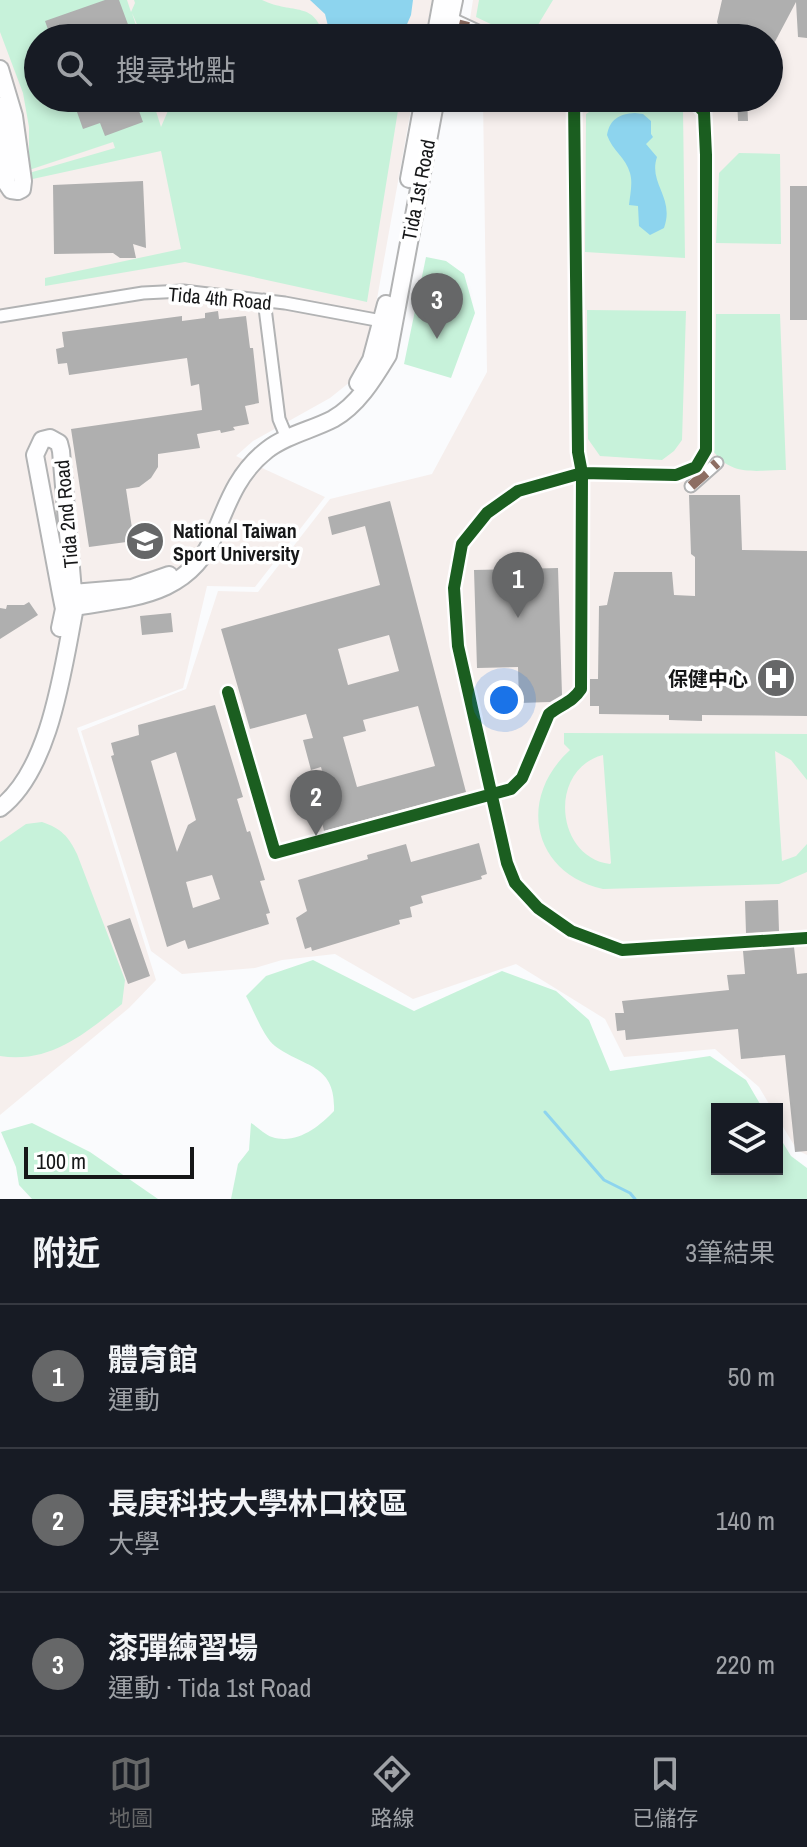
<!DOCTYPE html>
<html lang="zh-TW">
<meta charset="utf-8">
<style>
body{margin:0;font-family:"Archivo Narrow","Noto Sans TC",sans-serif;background:#20242c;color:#f1f3f6}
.controls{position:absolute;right:24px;bottom:24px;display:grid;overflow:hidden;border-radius:0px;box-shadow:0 4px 12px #0003}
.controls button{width:72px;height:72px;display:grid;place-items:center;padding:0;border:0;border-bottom:2px solid #363941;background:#171b24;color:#f1f3f6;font:40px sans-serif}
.scale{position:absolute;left:24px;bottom:20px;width:170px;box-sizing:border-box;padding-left:8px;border:4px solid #161718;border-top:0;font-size:22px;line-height:28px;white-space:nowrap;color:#161718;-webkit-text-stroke:6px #fff;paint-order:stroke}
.you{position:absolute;left:504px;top:700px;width:28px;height:28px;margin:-20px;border:6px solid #fff;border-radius:50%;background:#1a73e8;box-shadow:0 0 0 12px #1a73e833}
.badge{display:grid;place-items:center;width:52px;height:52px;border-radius:50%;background:#666768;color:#fff;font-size:26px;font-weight:700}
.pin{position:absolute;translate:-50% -66px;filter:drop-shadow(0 2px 4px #0008)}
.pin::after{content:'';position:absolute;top:42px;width:28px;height:24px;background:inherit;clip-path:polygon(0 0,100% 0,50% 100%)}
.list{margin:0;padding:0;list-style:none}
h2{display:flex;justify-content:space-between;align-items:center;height:104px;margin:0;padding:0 32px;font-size:34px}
h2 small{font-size:26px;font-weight:400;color:#9ea1a6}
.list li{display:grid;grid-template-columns:52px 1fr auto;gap:24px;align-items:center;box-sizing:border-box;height:144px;padding:0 32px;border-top:2px solid #363941}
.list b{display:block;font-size:30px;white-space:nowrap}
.list p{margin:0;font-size:26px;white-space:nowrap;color:#9ea1a6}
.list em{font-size:26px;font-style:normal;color:#9ea1a6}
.icon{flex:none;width:44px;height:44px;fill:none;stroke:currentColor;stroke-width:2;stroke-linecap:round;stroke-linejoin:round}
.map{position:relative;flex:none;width:807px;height:1199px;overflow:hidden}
.search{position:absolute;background:#171b24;box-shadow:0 4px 12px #0003;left:24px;right:24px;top:24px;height:88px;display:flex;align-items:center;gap:20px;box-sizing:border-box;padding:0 28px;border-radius:44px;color:#9ea1a6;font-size:30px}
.sheet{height:536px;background:#171b24}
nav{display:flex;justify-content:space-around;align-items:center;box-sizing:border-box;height:112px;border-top:2px solid #363941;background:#171b24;font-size:22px;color:#9ea1a6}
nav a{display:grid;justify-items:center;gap:4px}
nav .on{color:#666768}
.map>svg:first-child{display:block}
.education{fill:#f6efed}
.green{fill:#c7f2da;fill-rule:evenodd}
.water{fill:#8dd4ee}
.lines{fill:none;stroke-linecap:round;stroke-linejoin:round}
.stream{stroke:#8dd4ee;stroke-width:3}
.building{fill:#afafaf;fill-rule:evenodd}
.street-casing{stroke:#b2b3b4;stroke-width:15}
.secondary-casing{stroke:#b2b3b4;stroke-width:20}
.street{stroke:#fefeff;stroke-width:11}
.secondary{stroke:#fefeff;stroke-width:16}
.quiet{stroke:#8d6e63;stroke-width:10;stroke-dasharray:20 10;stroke-linecap:butt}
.cycleway-casing{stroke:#fff;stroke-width:17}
.cycleway{stroke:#1b5e20;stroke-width:12}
.labels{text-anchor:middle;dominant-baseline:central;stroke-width:7;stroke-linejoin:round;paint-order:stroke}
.street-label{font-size:20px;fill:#161718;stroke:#fff}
.poi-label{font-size:20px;font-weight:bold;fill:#161718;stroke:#fff;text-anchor:start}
</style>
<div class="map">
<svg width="807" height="1199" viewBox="0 0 807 1199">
<rect width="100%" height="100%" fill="#fafbfd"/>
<path class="education" d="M0 0H432L425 38H38V98H413L368 349 360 374 330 398 253 441 236 456 325 497 255 587 207 586 183 688 77 728 156 980 129 1008 0 1115Z
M473 0H807V1155L797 1150 777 1117V1109H772L759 1087 715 1049 624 1057 605 1019 516 964 413 999 335 954 282 960 255 968 182 974 151 951 81 731 186 689 218 591 258 592 330 499 432 474 487 372 483 98H769V38H467Z"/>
<path class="green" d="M0 0H127L131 12 135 3 134 0H262C294 15 315 0 324 38H143L132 13 140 38H38V98H161L163 105 155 108 161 127 170 106 167 98H400L367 302 185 262 45 286V278L181 249 161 151 28 180 29 173 115 148 113 142 29 170V127L23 93 0 32Z
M479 0H553L530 38H520L476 17Z
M500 98H554L557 103 545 106 507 105 502 104Z
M611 98 672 100 683 110 685 258 585 252 586 114Z
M739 153 780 154 781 244 716 243 719 173Z
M426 257 446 261 464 274 475 313 451 378 404 364Z
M587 310 686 311 682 440 674 451 662 460 600 456 588 439Z
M716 314H780L786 470C758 470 732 477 714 452Z
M564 733 807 734V780L791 760 775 751 782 861 796 856 807 844V872L779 884 603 889C532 873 517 798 570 750L564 744ZM603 755 611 863 610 864C555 857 548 769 603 755Z
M42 822C61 828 69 837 77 854L125 980 122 1004C86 1033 50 1064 0 1056V842L26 824Z
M313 960 414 1011 502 971 556 991 589 1020 610 1071 710 1056 746 1080 763 1109H717V1169H777V1133L791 1156 807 1168V1199H231L238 1164 249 1150 251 1123C258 1127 265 1135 272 1137 296 1145 319 1127 334 1111 336 1064 305 1068 275 1046 264 1038 253 1009 246 996L266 976Z
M32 1123 90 1152 158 1199H32L19 1185 16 1167 1 1132Z"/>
<path class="water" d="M310 0H413L411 15 401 38H331L325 14Z
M635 113 643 114 651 121V134L653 137 646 144 657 157C648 184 675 197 664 228L650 235 639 226 638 206 629 205C630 195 633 183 630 173 626 158 612 150 607 135 610 119 619 114 635 113Z"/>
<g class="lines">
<path class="stream" d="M545 1112 604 1180 630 1193 635 1199"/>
</g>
<path class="building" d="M105 0H119L133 38H51L45 21Z
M722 0H807V38L798 37 796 2 769 53V38H724L717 22Z
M72 98H172V99L139 111 143 122 105 136 100 123 83 129Z
M737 98H747L748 121H738Z
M143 181 146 248 133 244 136 258H120L113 253 54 254 53 185Z
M790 186H807V320H790Z
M218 311 219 319 246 316 250 348H253L259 403 245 406 249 424 233 427 235 430 221 433 220 430 197 434 200 448 158 454V467L151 478 139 487 126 489 134 541 89 547 71 429 202 410 199 384 191 386 187 358 69 375 67 363 58 364 56 349 64 347 62 332 182 316V321L205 318V313Z
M689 495H740L742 550 807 551V716L702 715V721L669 720V715L599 714V706H590V679H598L599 606 607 605 614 572H672L674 595 695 596V557L691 554Z
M390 501 466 792 324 831 317 801 329 798 321 767 311 770 303 740 313 738 306 714 250 729 221 629 380 585 365 526 332 535 328 517ZM389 635 399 671 348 685 338 649ZM418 706 435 766 357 787 343 737 366 731 363 720Z
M558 568 562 695 550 702 519 703 518 667 477 668 474 570Z
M29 602 38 615 0 639V608L6 609 7 605H24Z
M171 613 173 632 142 635 140 616Z
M215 705 243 797 237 799 247 832 250 831 265 880 260 881 270 913 266 914 269 924 188 949 185 940 167 947 111 756 114 755 111 743 139 735 138 725ZM176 752 196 820 188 825 177 852 151 761ZM212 875 220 899 193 908 186 882Z
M479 843 487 874 481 876 482 879 421 896 423 903 410 907 412 917 399 920 400 924 312 951 311 947 305 949 296 918 307 911 298 880 368 859 367 855 406 844 411 862Z
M778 900 779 931 746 933 745 901Z
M130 918 150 976 128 984 107 926Z
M794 947 797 974 807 973V1151L795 1152 785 1055 741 1059 738 1029 626 1040 625 1030 617 1031 615 1013H624L622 1001 729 990 727 975 745 974 743 951Z"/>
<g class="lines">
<g class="street-casing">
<path id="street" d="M446 20 450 18 493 38
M444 27 464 38
M691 98 704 112 706 155V450L696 467 676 475 582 473 518 491 487 513 462 544 454 588 458 646 507 863 515 883 538 908 571 931 622 950 807 938
M264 300 279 419 287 438
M0 316 143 293 183 291 285 303 387 322
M691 486 717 463
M228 692 275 853 511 789 522 778 549 714C561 704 572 703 581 689L582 473 578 452 574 98"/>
</g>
<g class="secondary-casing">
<path id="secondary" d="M435 38 442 0
M446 38 454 0
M0 69 14 116 23 181 22 189 18 191 11 190 7 184 0 106
M409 179 424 98
M358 383 371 360 386 304
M61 594 35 455 42 440 50 438 59 443 61 451 74 603
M60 628 64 609 61 594 132 588 169 575
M0 808C51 769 63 667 75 607 134 597 191 596 216 531 229 499 239 472 267 450 286 435 312 430 333 419 358 405 374 378 388 355L436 98"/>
</g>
<use href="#street" class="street"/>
<use href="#secondary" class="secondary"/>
<path class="quiet" d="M461 38 465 21
M691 486 717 463"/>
<g class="cycleway-casing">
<path id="cycleway" d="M691 98 704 112 706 155V450L696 467 676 475 582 473 518 491 487 513 462 544 454 588 458 646 507 863 515 883 538 908 571 931 622 950 807 938
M228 692 275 853 511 789 522 778 549 714C561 704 572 703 581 689L582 473 578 452 574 98"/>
</g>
<use href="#cycleway" class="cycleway"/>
</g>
<defs>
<g id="school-disc" transform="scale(2)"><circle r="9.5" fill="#666768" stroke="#fff"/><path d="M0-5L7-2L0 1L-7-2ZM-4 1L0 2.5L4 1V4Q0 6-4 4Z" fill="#fff"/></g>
<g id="hospital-disc" transform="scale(2)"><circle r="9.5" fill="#666768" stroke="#fff"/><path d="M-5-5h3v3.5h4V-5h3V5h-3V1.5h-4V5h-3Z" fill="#fff"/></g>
</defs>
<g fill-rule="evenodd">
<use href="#school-disc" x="145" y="541"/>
<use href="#hospital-disc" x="776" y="678"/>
</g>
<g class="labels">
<g class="street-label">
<text transform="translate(418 190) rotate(-79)">Tida 1st Road</text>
<text transform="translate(220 298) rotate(5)">Tida 4th Road</text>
<text transform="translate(66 514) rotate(-95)">Tida 2nd Road</text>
</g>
<g class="poi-label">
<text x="173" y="530">National Taiwan<tspan x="173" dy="23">Sport University</tspan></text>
<text x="748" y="678" text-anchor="end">保健中心</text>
</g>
</g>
</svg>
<div class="controls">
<button><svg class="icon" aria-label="layers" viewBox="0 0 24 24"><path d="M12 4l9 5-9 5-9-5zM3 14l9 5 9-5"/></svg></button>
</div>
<div class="scale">100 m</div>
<div class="you"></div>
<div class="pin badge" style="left:518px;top:618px">1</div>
<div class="pin badge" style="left:316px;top:836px">2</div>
<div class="pin badge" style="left:437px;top:339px">3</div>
<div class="search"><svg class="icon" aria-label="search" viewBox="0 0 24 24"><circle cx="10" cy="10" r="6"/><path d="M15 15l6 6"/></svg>搜尋地點</div>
</div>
<section class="sheet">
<h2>附近<small>3筆結果</small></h2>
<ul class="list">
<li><span class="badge">1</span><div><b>體育館</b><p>運動</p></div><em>50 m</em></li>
<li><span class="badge">2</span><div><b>長庚科技大學林口校區</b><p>大學</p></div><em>140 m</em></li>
<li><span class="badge">3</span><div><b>漆彈練習場</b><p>運動 · Tida 1st Road</p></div><em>220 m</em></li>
</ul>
</section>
<nav>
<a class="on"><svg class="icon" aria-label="map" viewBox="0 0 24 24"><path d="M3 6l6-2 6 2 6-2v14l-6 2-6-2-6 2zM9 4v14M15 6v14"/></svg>地圖</a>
<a><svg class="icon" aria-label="directions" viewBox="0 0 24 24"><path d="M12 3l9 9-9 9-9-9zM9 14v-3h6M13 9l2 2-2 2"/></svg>路線</a>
<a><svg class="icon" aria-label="saved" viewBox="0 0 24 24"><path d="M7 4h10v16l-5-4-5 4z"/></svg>已儲存</a>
</nav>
